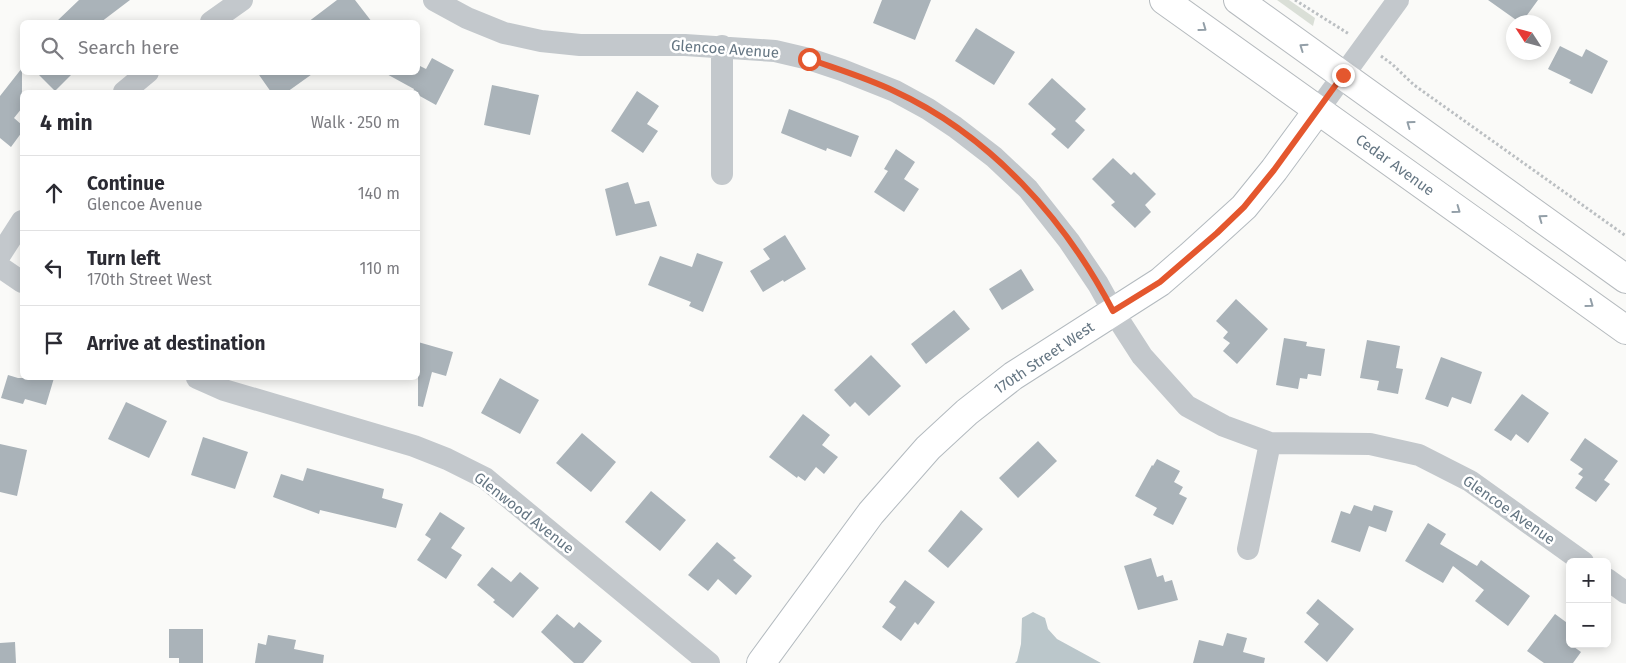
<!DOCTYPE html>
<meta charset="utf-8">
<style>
body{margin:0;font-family:"Fira Sans",sans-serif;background:#f2f2f3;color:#2b2b33}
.controls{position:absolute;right:15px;bottom:15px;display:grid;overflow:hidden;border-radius:8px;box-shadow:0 2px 12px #0003}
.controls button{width:45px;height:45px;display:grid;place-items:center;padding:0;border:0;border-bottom:1px solid #e1e1e2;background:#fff;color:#2b2b33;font:25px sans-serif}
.compass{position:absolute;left:1506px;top:15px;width:45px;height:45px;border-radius:50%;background:#fff;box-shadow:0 2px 12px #0003;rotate:306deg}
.stop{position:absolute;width:15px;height:15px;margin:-11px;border:4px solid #e4572e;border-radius:50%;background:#fff}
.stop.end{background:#e4572e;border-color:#fff;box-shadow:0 1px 5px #0008}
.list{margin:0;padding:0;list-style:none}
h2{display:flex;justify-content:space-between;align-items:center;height:65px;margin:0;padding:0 20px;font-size:21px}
h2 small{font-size:16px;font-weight:400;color:#7c7c81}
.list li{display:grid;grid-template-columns:32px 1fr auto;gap:15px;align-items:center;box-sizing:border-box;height:75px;padding:0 20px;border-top:1px solid #e1e1e2}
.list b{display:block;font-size:19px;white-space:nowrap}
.list p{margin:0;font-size:16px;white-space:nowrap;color:#7c7c81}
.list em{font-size:16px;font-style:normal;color:#7c7c81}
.icon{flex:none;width:28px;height:28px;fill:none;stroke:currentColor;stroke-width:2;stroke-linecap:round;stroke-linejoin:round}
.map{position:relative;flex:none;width:1626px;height:663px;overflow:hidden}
.search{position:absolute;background:#fff;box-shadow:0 2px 12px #0003;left:20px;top:20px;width:400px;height:55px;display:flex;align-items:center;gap:12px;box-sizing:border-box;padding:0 18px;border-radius:8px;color:#7c7c81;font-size:19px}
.panel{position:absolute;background:#fff;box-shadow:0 2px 12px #0003;left:20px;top:90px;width:400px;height:290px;border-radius:8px}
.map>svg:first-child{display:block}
.green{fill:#dadfd7}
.water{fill:#bbc7cb}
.building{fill:#aab3b9}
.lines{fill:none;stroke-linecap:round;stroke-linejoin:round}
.secondary-casing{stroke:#b3babf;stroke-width:30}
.primary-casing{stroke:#b5babe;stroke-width:30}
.path{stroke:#bbbfc2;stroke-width:3;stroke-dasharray:2.5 2.5;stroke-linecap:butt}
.street{stroke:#c3c8cc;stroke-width:22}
.secondary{stroke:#fff;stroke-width:28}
.primary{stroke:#fff;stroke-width:28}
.oneway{stroke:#939fa8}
.route{stroke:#e4572e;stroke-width:6}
.labels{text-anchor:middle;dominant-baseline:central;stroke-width:5;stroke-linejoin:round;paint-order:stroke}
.street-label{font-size:15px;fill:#657683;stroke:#fff}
</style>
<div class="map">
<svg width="1626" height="663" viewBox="0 0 1626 663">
<rect width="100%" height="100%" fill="#fafaf8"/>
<path class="green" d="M1277 0H1289L1315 18 1313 26Z"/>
<path class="water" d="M1033 612 1045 618 1048 629 1057 639 1101 663H1015L1017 661 1021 644 1022 618Z"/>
<path class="building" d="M79 0H130L101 22H56Z
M337 0H355L372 22H308Z
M882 0H931L915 40 873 23Z
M1488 0H1538L1522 22H1519Z
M976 28 1015 52 994 85 955 61Z
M1560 46 1582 57 1586 49 1608 61 1592 94 1569 83 1571 80 1548 69Z
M432 58 454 70 436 105 418 95V92H413L414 89 383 72H418V65L426 69Z
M22 68V108L14 118 22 125V132L11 147 0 138V96Z
M36 72H74L55 91Z
M257 72H315L287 92H271Z
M1052 78 1086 109 1075 121 1085 130 1068 149 1051 134 1056 129 1028 104Z
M492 85 539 95 530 135 484 125Z
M637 91 659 106 647 124 658 131 643 153 611 131Z
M789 109 859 136 851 157 827 148 826 151 781 133Z
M896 149 915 162 904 179 919 189 904 212 874 192 888 171 884 169Z
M1113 158 1131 175 1134 172 1156 194 1145 205 1151 212 1135 228 1111 205 1115 202 1092 179Z
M628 182 635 204 649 201 657 226 616 236 605 189Z
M785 235 806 269 784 282 783 280 763 292 750 271 770 259 763 249Z
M697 253 723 262 703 312 689 306 691 302 648 285 660 256 692 267Z
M1021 269 1034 290 1002 310 989 289Z
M1236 299 1268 329 1237 364 1223 351 1230 343 1223 338 1228 332 1216 321Z
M954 310 970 329 926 364 911 344Z
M1284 338 1307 342 1306 346 1325 349 1321 376 1308 374 1307 379 1300 378 1298 389 1276 385Z
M1367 340 1400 346 1396 368 1403 369 1398 394 1377 390 1379 381 1360 378Z
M418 342 453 352 446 376 432 372 423 407 418 406Z
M871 355 901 386 869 416 855 402 850 407 834 390Z
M1441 357 1482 372 1471 404 1452 397 1448 407 1425 399Z
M8 375 18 378H54L46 405 25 399 23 404 1 398Z
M500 378 539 400 520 434 481 413Z
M1522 394 1549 413 1528 443 1516 434 1511 441 1494 430Z
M126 402 167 421 149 458 108 439Z
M803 414 830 435 822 445 838 457 824 474 816 467 805 481 798 476 797 478 769 457Z
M582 433 616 462 591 492 556 463Z
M203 437 248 452 235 489 191 475Z
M1585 438 1618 461 1604 480 1610 484 1596 502 1575 488 1583 477 1578 474 1583 469 1570 460Z
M1038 441 1057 461 1018 498 999 478Z
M0 444 27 450 17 496 0 492Z
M1157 459 1180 471 1174 482 1183 487 1179 494 1187 498 1173 525 1153 515 1157 508 1135 496 1152 465 1153 466Z
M307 468 384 489 382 498 403 504 396 528 320 510 319 514 273 497 281 474 303 481Z
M651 491 686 520 660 551 625 522Z
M1354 505 1372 511 1374 505 1393 511 1386 532 1369 526 1360 552 1331 542 1341 511 1350 514Z
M961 510 983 529 948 568 928 551Z
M440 512 465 528 451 548 462 555 446 579 417 560 431 539 425 535Z
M1428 523 1446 534 1440 544 1477 566 1481 560 1530 596 1508 626 1475 601 1484 590 1453 566 1443 583 1405 561Z
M717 542 736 558 733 560 752 576 736 595 718 579 708 591 688 575Z
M1151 558 1157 577 1163 575 1165 582 1172 580 1178 600 1138 610 1124 566Z
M492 567 511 582 520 572 539 588 513 618 493 602 495 600 477 585Z
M905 580 935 602 918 625 915 622 901 641 882 627 896 607 889 602Z
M1318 599 1354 629 1327 662 1304 642 1319 624 1306 613Z
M557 614 574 628 579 622 602 641 583 663H574L541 632Z
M1555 614 1570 625V644L1581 652 1573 663H1544L1527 651Z
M169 629H203V663H179V658H169Z
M1227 633 1247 638 1243 652 1265 658 1264 663H1193L1199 640 1223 646Z
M268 635 296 640 294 649 324 655 323 663H255L258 643 266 645Z
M15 642 16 663H0V643Z"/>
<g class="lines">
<g class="secondary-casing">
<path id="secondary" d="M761 663 871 513 928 448 967 412 1013 376 1160 282 1190 256 1244 207 1274 170 1318 110"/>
</g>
<g class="primary-casing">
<path id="primary" d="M1164 0 1626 330
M1238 0 1626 279"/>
</g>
<path class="path" d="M1295 0 1349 34
M1381 56 1392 64 1414 85 1626 236"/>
<path class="street" d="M434 0 467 18 504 33 541 41 580 45H685L775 51 809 59 842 70 895 91 928 109 955 127 994 157 1028 189 1069 241 1098 284 1113 311 1142 356 1187 406 1224 426 1270 443 1370 444 1419 455 1470 481 1583 562
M211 22 242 0
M722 46V174
M124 92 148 72
M1318 110 1398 0
M0 255 22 221
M0 267 22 282
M197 378 224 390 414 446 447 459 485 478 709 663
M1248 549 1270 443
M1607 579 1626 593"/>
<use href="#secondary" class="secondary"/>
<use href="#primary" class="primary"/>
</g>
<defs><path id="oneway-chevron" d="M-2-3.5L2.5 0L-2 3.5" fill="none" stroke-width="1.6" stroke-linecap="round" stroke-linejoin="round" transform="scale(1.25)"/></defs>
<g class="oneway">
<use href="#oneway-chevron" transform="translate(1203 28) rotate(36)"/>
<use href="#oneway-chevron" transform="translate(1303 47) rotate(-145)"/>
<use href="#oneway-chevron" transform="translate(1410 124) rotate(-144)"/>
<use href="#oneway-chevron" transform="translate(1457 210) rotate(36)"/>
<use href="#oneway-chevron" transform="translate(1542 218) rotate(-144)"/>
<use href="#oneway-chevron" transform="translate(1590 304) rotate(36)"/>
</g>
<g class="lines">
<path class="route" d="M809 59C837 69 867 78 894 91 990 135 1065 219 1113 311L1160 282 1217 233 1244 207 1274 170 1343 75"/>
</g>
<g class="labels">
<g class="street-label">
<text transform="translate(725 49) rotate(4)">Glencoe Avenue</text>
<text transform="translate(1395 165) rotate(36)">Cedar Avenue</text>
<text transform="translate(1044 358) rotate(-34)">170th Street West</text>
<text transform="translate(1509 510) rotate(35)">Glencoe Avenue</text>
<text transform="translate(524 513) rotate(38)">Glenwood Avenue</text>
</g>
</g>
</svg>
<div class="controls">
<button>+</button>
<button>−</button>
</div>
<svg class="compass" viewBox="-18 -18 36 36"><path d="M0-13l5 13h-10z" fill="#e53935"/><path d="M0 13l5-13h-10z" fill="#7c7c81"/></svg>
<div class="stop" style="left:809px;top:59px"></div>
<div class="stop end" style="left:1343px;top:75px"></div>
<div class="search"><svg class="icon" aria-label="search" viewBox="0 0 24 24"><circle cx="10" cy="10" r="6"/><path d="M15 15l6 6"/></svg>Search here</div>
<section class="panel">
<h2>4 min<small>Walk · 250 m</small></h2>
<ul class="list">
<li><svg class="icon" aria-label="ahead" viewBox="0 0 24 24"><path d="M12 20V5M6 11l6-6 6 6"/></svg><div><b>Continue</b><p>Glencoe Avenue</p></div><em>140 m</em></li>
<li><svg class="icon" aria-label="left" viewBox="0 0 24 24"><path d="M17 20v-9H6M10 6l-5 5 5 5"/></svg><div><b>Turn left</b><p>170th Street West</p></div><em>110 m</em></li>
<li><svg class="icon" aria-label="arrive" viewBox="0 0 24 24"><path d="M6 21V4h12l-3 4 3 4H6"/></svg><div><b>Arrive at destination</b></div></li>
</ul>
</section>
</div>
